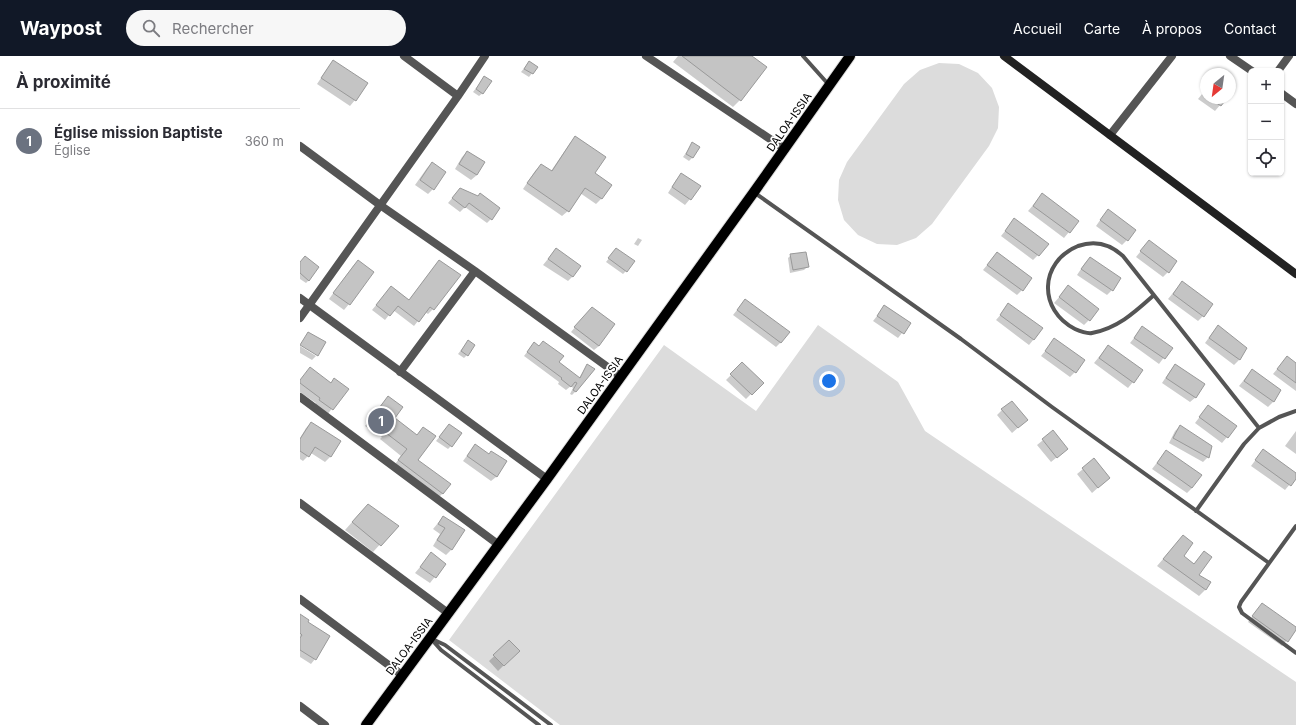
<!DOCTYPE html>
<html lang="fr">
<meta charset="utf-8">
<style>
body{margin:0;font-family:Inter,sans-serif;background:#f7f7f7;color:#2b2b33}
.controls{position:absolute;right:12px;top:12px;display:grid;overflow:hidden;border-radius:6px;box-shadow:0 1px 3px #0004}
.controls button{width:36px;height:36px;display:grid;place-items:center;padding:0;border:0;border-bottom:1px solid #e1e1e2;background:#fff;color:#2b2b33;font:20px sans-serif}
.compass{position:absolute;left:900px;top:12px;width:36px;height:36px;border-radius:50%;background:#fff;box-shadow:0 1px 3px #0004;rotate:209deg}
.you{position:absolute;left:529px;top:325px;width:14px;height:14px;margin:-10px;border:3px solid #fff;border-radius:50%;background:#1a73e8;box-shadow:0 0 0 6px #1a73e833}
.badge{display:grid;place-items:center;width:26px;height:26px;border-radius:50%;background:#111827;color:#fff;font-size:13px;font-weight:700}
.pin{position:absolute;translate:-50% -50%;border:2px solid #fff;box-shadow:0 1px 4px #0006}
.list{margin:0;padding:0;list-style:none}
h2{display:flex;justify-content:space-between;align-items:center;height:52px;margin:0;padding:0 16px;font-size:17px}
h2 small{font-size:13px;font-weight:400;color:#7c7c81}
.list li{display:grid;grid-template-columns:26px 1fr auto;gap:12px;align-items:center;box-sizing:border-box;height:64px;padding:0 16px;border-top:1px solid #e1e1e2}
.list b{display:block;font-size:15px;white-space:nowrap}
.list p{margin:0;font-size:13px;white-space:nowrap;color:#7c7c81}
.list em{font-size:13px;font-style:normal;color:#7c7c81}
.icon{flex:none;width:22px;height:22px;fill:none;stroke:currentColor;stroke-width:2;stroke-linecap:round;stroke-linejoin:round}
.map{position:relative;flex:none;width:996px;height:669px;overflow:hidden}
header{display:flex;align-items:center;gap:24px;box-sizing:border-box;height:56px;padding:0 20px;background:#111827;color:#fff}
header strong{font-size:19px}
nav{display:flex;gap:22px;margin-inline-start:auto;font-size:14px}
.search{width:280px;height:36px;background:#f7f7f7;display:flex;align-items:center;gap:10px;box-sizing:border-box;padding:0 14px;border-radius:22px;color:#7c7c81;font-size:15px}
main{display:flex}
aside{flex:1;background:#fff}
.map>svg:first-child{display:block}
.green{fill:#dcdcdc}
.shadow{fill:#0003}
.building{fill:#c4c4c4;stroke:#999}
.lines{fill:none;stroke-linecap:round;stroke-linejoin:round}
.primary-casing{stroke:#dbdbdb;stroke-width:12}
.lane{stroke:#555;stroke-width:4}
.street{stroke:#555;stroke-width:8}
.secondary{stroke:#222;stroke-width:8}
.primary{stroke:#000;stroke-width:10}
.labels{text-anchor:middle;dominant-baseline:central;stroke-width:3.5;stroke-linejoin:round;paint-order:stroke}
.street-label{font-size:11px;fill:#000;stroke:#fff}
</style>
<header>
<strong>Waypost</strong>
<div class="search"><svg class="icon" aria-label="search" viewBox="0 0 24 24"><circle cx="10" cy="10" r="6"/><path d="M15 15l6 6"/></svg>Rechercher</div>
<nav><a>Accueil</a><a>Carte</a><a>À propos</a><a>Contact</a></nav>
</header>
<main>
<aside>
<h2>À proximité<small></small></h2>
<ul class="list">
<li><span class="badge" style="background:#6b7280">1</span><div><b>Église mission Baptiste</b><p>Église</p></div><em>360 m</em></li>
</ul>
</aside>
<div class="map">
<svg width="996" height="669" viewBox="0 0 996 669">
<rect width="100%" height="100%" fill="#fff"/>
<path class="green" d="M639 7 659 8 678 17 692 32 699 51 698 72 689 90 632 168 616 182 597 189 577 188 558 179 544 164 538 144 539 124 547 106 604 28 620 14Z
M518 269 598 326 625 375 996 626V669H260L149 584 364 289 456 355Z"/>
<path class="shadow" d="M378 0H450L465 11 440 44 433 51 373 6Z
M34 5 66 27 55 44 50 50 17 28 29 10Z
M229 6 237 11 229 21 221 16Z
M184 22 183 37 179 40 173 36Z
M906 33V42H926L915 55 898 43Z
M276 82 294 118 310 129 301 143 296 148 280 137 268 155 262 160 223 133 235 115 241 109 251 115 270 87Z
M392 88 393 101 389 105 383 101Z
M167 96 177 119 171 124 155 113 162 101Z
M132 107 133 133 128 138 115 129 127 112Z
M381 119 390 143 385 149 368 137 376 124Z
M160 133 177 141 180 138 191 163 187 167 165 151 160 156 148 147Z
M742 139 778 165 764 182 728 155Z
M803 160 827 184 822 189 796 170Z
M714 164 738 199 733 204 701 180Z
M338 182 342 184 338 190 334 188Z
M849 185 868 216 863 221 836 201Z
M256 193 273 220 268 225 243 209Z
M316 193 326 215 323 218 306 206Z
M697 197 722 234 717 239 683 214Z
M491 199 507 211 504 214 490 217 488 202Z
M790 202 812 234 807 239 777 219 785 207Z
M58 205 73 216 49 248 44 254 29 243 53 210Z
M139 205 159 220 133 253 128 258 125 256 114 270 93 254 85 264 72 254 91 231 109 244Z
M0 207 9 224 6 227 0 223Z
M882 226 903 260 898 265 868 243Z
M768 231 789 264 784 269 754 247Z
M445 244 481 286 476 291 433 259Z
M709 249 734 283 729 289 696 264Z
M585 250 610 267 598 282 573 265Z
M287 257 299 290 294 294 271 276Z
M918 271 946 292 939 304 934 309 905 287 913 276Z
M842 272 871 292 859 308 830 287Z
M755 283 775 316 770 321 741 300Z
M168 285 167 299 164 302 158 298Z
M234 287 279 322 284 314 288 310 276 335 272 339 270 338 273 332 271 330 266 334 258 328 259 326 224 300Z
M0 290 16 300 12 304 0 297Z
M808 290 842 315 828 332 794 307Z
M987 301 996 308V335L973 318Z
M442 308 462 327 446 343 426 324Z
M875 309 896 341 890 346 862 327 870 315Z
M10 313 30 328 47 333 27 359 14 349 16 347 0 336V324Z
M952 314 980 334 973 346 968 351 939 330Z
M88 342 93 363 116 380 123 372 117 404 143 437 137 443 93 411 101 400 80 383 82 381 65 370 82 348Z
M908 350 927 381 922 387 895 367Z
M702 354 721 369 712 377 697 359Z
M11 367 40 385 30 401 25 406 11 397 3 405 0 403V382L6 372Z
M149 369 151 390 148 393 136 385Z
M880 370 908 401 903 406 869 387 875 375Z
M996 375V398L985 390Z
M753 376 767 393 751 406 737 389Z
M175 389 188 399 206 406 196 421 191 425 163 405Z
M963 394 996 418V421L985 434 951 410Z
M866 395 892 432 887 437 852 413Z
M794 404 809 422 792 437 777 418Z
M61 456 97 470 73 496 45 474Z
M143 461 151 494 146 499 133 490 140 478 133 473Z
M883 480V500L894 508 904 496 898 519 906 533 899 540 857 510Z
M131 498 145 508 130 527 115 517Z
M962 548 996 573 982 590 948 566Z
M0 559 15 603 11 608 0 601Z
M209 586 218 595 198 615 189 605Z"/>
<path class="building" d="M382 0H452L467 11 441 45Z
M33 4 68 27 56 45 21 22Z
M229 5 238 11 233 18 224 13Z
M184 20 192 25 183 38 176 33Z
M909 42H927L921 50Z
M275 80 306 101 295 117 312 129 302 143 285 132 269 156 227 127 241 108 252 115Z
M392 86 400 91 393 102 386 98Z
M167 95 185 106 177 119 159 108Z
M132 106 146 116 134 134 120 124Z
M381 117 401 130 391 144 372 131Z
M160 132 178 140 180 137 200 152 192 164 169 147 165 152 152 142Z
M742 137 779 165 770 177 733 150Z
M808 153 836 174 828 185 800 164Z
M714 162 749 188 739 200 705 175Z
M849 184 877 205 869 217 840 195Z
M256 192 281 210 273 221 248 203Z
M316 192 335 205 327 216 308 202Z
M506 196 509 211 493 214 490 198Z
M697 196 732 222 723 235 687 209Z
M5 200 19 211 9 225 0 217V206Z
M790 201 821 222 813 235 781 213Z
M58 204 74 216 50 249 33 237Z
M139 204 161 219 134 254 130 251 119 266 98 250 90 260 76 249 91 230 109 244Z
M882 225 913 248 904 261 873 238Z
M768 229 799 253 790 265 759 241Z
M445 243 490 276 481 287 437 254Z
M708 247 743 272 734 284 700 259Z
M584 249 611 267 604 278 577 260Z
M292 251 315 268 299 290 274 271Z
M918 269 947 292 940 304 909 282Z
M842 270 873 292 865 303 834 282Z
M8 276 26 286 18 300 0 289Z
M754 282 785 304 776 317 745 295Z
M168 284 175 289 168 300 161 295Z
M243 285 264 300 259 306 280 322 287 308 295 313 276 336 273 334 277 327 275 326 271 331 261 323 262 322 227 296 234 286 239 290Z
M808 289 843 314 834 327 799 302Z
M987 300 996 307V327L977 313Z
M442 306 464 327 452 339 430 318Z
M875 308 905 328 896 342 866 322Z
M10 311 31 327 34 322 49 333 33 354 19 344 20 342 0 327V324Z
M952 313 981 334 974 346 944 325Z
M88 340 103 351 95 362 117 379 123 371 136 380 118 404 151 428 143 438 98 404 107 393 86 377 87 375 71 363Z
M712 345 728 364 718 372 701 353Z
M908 349 937 370 928 382 899 361Z
M11 366 41 385 31 401 15 391 9 401 0 395V383Z
M149 368 162 377 152 391 139 381Z
M880 369 912 390 909 402 873 382Z
M753 374 768 393 757 402 742 383Z
M175 388 189 398 191 395 207 405 197 421 167 400Z
M963 393 996 417V423L991 430 955 404Z
M866 394 902 419 892 432 857 407Z
M794 402 810 422 798 432 782 412Z
M68 448 99 470 81 490 52 466Z
M143 460 165 474 152 494 137 484 145 472 138 468Z
M883 479 893 487 884 500 894 508 904 495 912 501 899 519 911 526 906 534 863 503Z
M131 496 146 508 136 522 120 511Z
M962 547 996 571V574L988 586 952 560Z
M0 558 9 564 8 566 30 580 16 604 0 594V582L2 579 0 577Z
M209 584 220 595 204 610 193 599Z"/>
<g class="lines">
<g class="primary-casing">
<path id="primary" d="M66 669 247 423 454 136 550 0"/>
</g>
<path class="lane" d="M503 0 529 29
M455 137 661 283 752 351 969 507
M854 239C835 256 818 272 792 277 788 278 779 275 775 273 738 254 739 206 778 190 795 184 810 188 823 200L959 372
M896 455 944 388 959 372 979 361 996 355
M996 470 941 546 939 551 942 557 996 597
M130 582 145 589 251 669
M133 585 141 594 239 669"/>
<path class="street" d="M104 0 158 40
M346 0 485 93
M930 0 952 15
M978 15 989 0
M981 37 996 48
M810 79 872 0
M0 90 80 149 175 215 320 320
M0 242 247 423
M0 262 158 40 185 0
M100 316 175 215
M0 341 199 489
M0 447 148 557
M0 543 102 619
M0 650 25 669"/>
<path class="secondary" d="M704 0 996 218"/>
<use href="#primary" class="primary"/>
</g>
<g class="labels">
<g class="street-label">
<text transform="translate(489 66) rotate(-55)">DALOA-ISSIA</text>
<text transform="translate(300 329) rotate(-54)">DALOA-ISSIA</text>
<text transform="translate(109 590) rotate(-53)">DALOA-ISSIA</text>
</g>
</g>
</svg>
<div class="controls">
<button>+</button>
<button>−</button>
<button><svg class="icon" aria-label="locate" viewBox="0 0 24 24"><circle cx="12" cy="12" r="6"/><path d="M12 2v4M12 18v4M2 12h4M18 12h4"/></svg></button>
</div>
<svg class="compass" viewBox="-18 -18 36 36"><path d="M0-13l5 13h-10z" fill="#e53935"/><path d="M0 13l5-13h-10z" fill="#7c7c81"/></svg>
<div class="you"></div>
<div class="pin badge" style="left:81px;top:365px;background:#6b7280">1</div>
</div>
</main>
